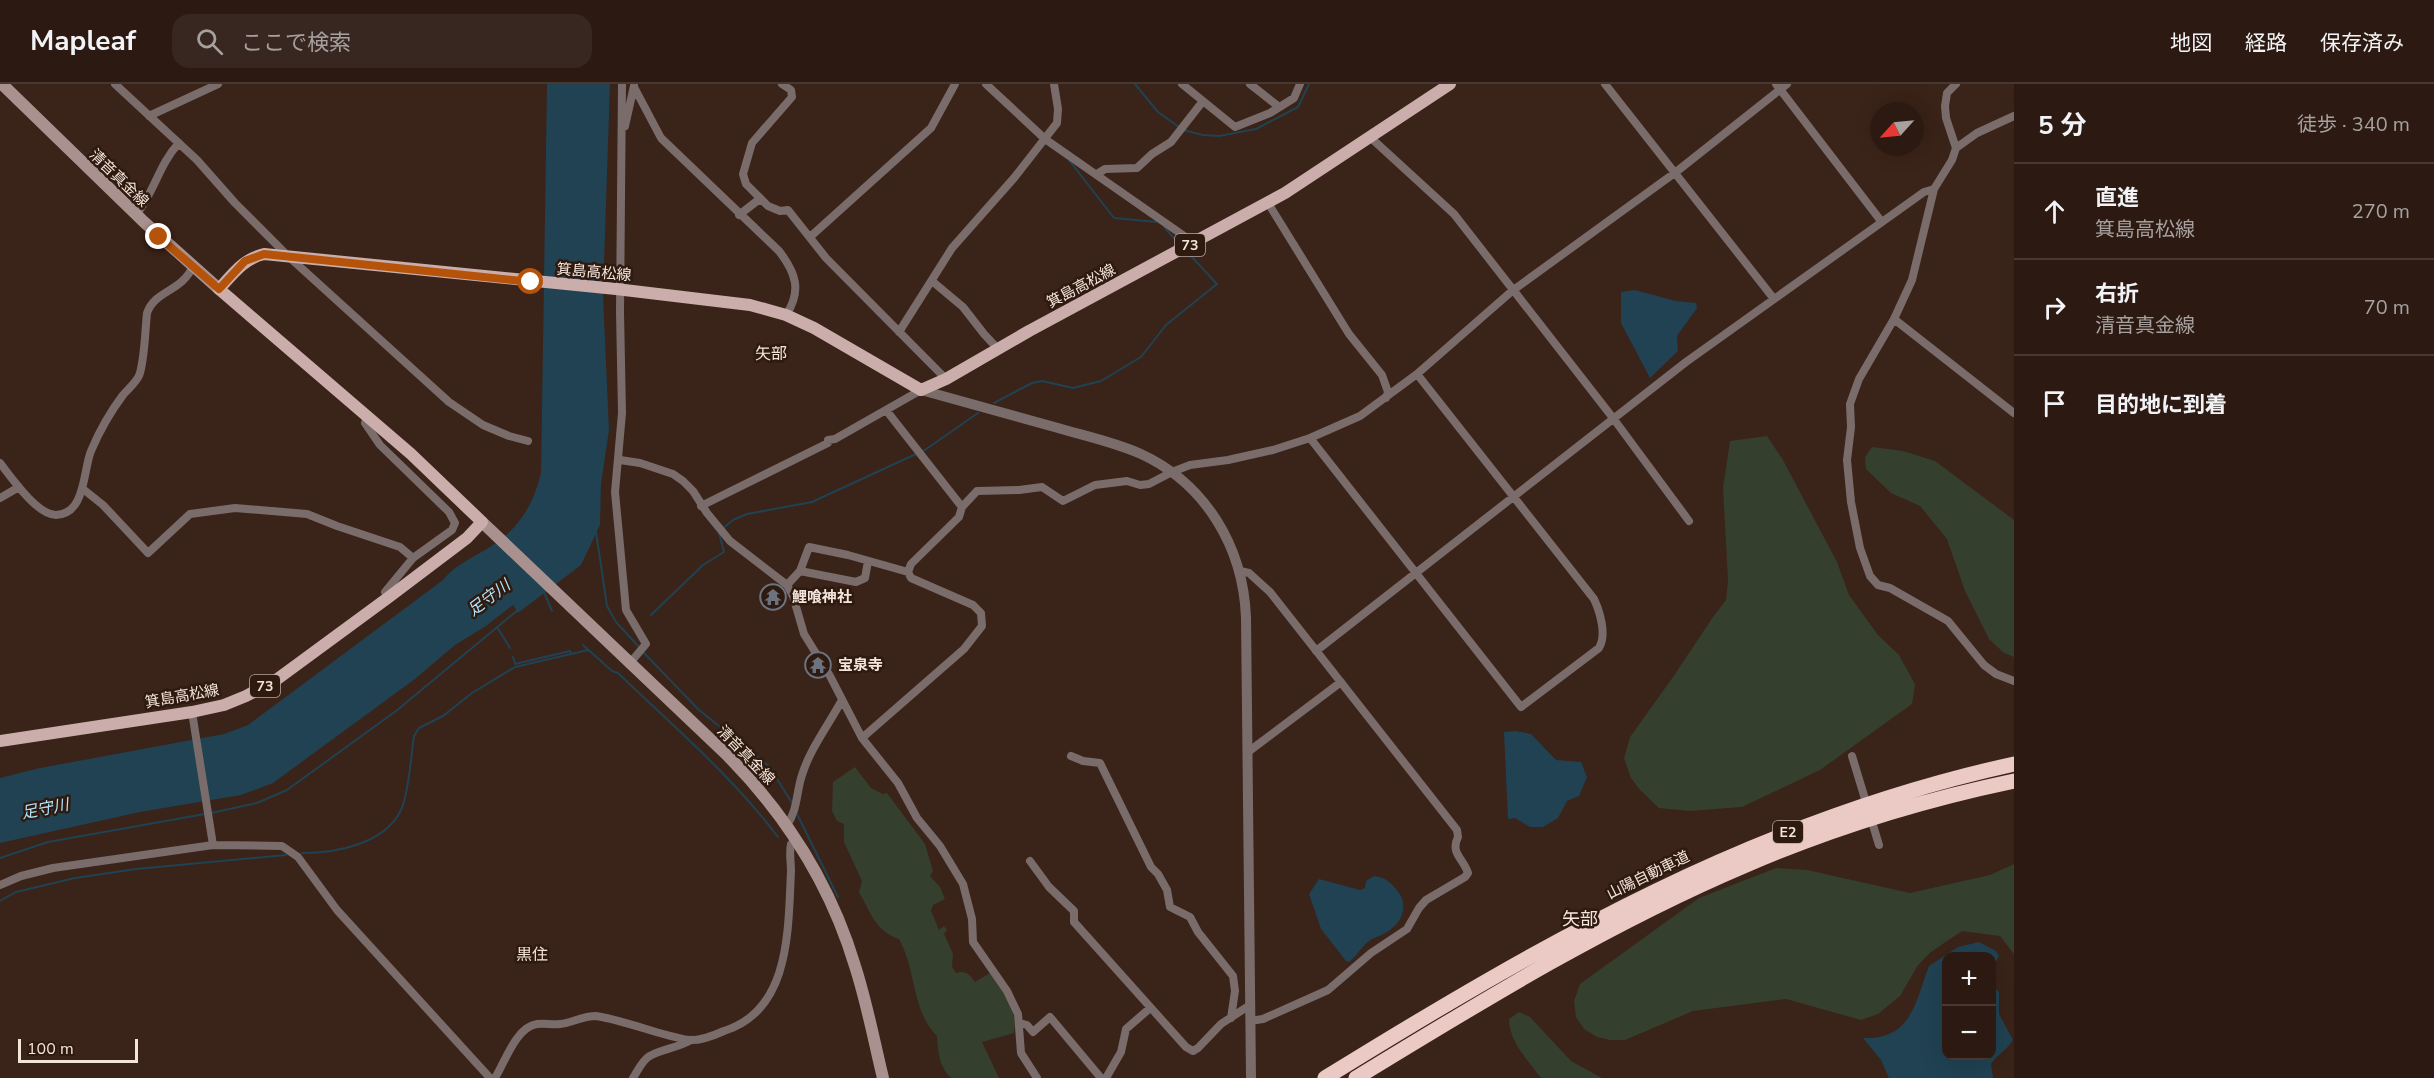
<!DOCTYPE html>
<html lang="ja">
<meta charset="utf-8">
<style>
body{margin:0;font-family:"Nunito Sans","Noto Sans JP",sans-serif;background:#382720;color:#f1f3f6}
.controls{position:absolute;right:18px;bottom:18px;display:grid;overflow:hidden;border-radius:12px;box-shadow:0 6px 24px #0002}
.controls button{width:54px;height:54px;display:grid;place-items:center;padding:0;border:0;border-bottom:2px solid #483832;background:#2c1a12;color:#f1f3f6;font:30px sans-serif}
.compass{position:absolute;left:1870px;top:18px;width:54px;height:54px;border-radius:50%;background:#2c1a12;box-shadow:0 6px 24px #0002;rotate:243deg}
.scale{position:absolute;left:18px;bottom:15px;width:120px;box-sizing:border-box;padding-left:6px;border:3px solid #f3e4dc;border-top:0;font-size:16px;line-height:21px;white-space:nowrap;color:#f3e4dc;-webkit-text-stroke:4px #2f1a0f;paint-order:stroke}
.stop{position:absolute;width:18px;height:18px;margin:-14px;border:4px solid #b45309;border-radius:50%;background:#fff}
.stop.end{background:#b45309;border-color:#fff;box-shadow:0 2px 6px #0008}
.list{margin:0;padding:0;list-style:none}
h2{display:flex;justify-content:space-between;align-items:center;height:78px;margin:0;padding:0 24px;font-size:26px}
h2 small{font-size:20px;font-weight:400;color:#a6a19f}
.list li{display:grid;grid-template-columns:39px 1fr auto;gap:18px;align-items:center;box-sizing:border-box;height:96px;padding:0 24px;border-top:2px solid #483832}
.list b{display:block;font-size:22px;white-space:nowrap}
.list p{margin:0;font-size:20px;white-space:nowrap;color:#a6a19f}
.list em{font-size:20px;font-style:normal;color:#a6a19f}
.icon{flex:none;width:33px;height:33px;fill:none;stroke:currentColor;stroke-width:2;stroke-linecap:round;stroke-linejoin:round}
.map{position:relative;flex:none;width:2014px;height:994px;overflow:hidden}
header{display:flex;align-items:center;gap:36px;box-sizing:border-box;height:84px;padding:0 30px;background:#2c1a12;border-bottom:2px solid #483832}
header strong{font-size:28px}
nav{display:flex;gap:33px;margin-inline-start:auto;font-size:21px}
.search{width:420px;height:54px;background:#382720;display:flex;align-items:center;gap:15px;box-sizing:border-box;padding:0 21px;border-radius:18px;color:#a6a19f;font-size:22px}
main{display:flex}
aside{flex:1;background:#2c1a12}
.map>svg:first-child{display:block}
.green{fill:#353f2d}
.water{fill:#204252}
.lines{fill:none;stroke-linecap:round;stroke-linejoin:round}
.stream{stroke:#204252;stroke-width:2}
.minor{stroke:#7a6c6a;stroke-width:8}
.tertiary{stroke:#7a6c6a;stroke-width:10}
.secondary{stroke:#a8918f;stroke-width:12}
.primary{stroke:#cbaeab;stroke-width:12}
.motorway{stroke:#ebc9c4;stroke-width:15}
.route{stroke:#b45309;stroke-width:8}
.labels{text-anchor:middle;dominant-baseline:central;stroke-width:5;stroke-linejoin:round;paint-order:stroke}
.shield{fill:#2f1a0f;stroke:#b8a79e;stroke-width:1.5}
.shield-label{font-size:14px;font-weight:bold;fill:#f3e4dc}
.street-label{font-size:15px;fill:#f3e4dc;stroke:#2f1a0f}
.poi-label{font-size:15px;font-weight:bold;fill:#f3e4dc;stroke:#2f1a0f;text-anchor:start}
.neighbourhood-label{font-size:16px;fill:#f3e4dc;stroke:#2f1a0f}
.water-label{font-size:16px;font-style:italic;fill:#b0e3fc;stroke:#2f1a0f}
.quarter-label{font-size:18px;fill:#f3e4dc;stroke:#2f1a0f}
</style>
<header>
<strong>Mapleaf</strong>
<div class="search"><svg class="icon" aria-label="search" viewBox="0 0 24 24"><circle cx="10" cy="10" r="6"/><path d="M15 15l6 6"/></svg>ここで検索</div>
<nav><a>地図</a><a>経路</a><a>保存済み</a></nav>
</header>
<main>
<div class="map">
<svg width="2014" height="994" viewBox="0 0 2014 994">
<rect width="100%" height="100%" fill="#3a2318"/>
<path class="green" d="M1767 352 1783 376 1837 478 1849 511 1878 551 1899 571 1915 600 1912 620 1820 686 1742 723 1690 727 1659 724 1640 706 1631 694 1624 674 1630 653 1673 593 1713 533 1726 516 1728 496 1723 404 1730 357Z
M1872 363 1903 367 1935 377 2014 436V573L2004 569 1989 555 1965 507 1947 455 1920 422 1891 409 1866 385 1865 373Z
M855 683 871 704 883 710 887 709 925 760 933 787 930 792 940 803 945 815 933 821 931 827 939 846 944 842 947 846 944 850 953 870 952 883 956 889C966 886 969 890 975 898L990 889C1003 908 1018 925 1014 949L982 958 999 994H951C939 983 938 968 937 952 912 928 916 885 899 855 875 847 871 829 859 808L862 797 844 758V740L837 737 832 727 833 698Z
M2014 780V870L2000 852 1962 847 1931 868 1918 881 1900 912 1878 930 1861 936 1786 915 1693 927 1625 956H1610L1597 953 1584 945 1576 933 1574 917 1580 900 1699 814 1776 784 1807 786 1910 809 1990 791Z
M1519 928 1530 933 1571 977 1602 994H1541C1528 976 1509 958 1509 935Z"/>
<path class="water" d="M547 0H610L603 210 609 346 601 400 600 441 581 481 518 529 513 521 486 542 455 561 415 595 273 699 241 711 140 728 0 759V694L40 684 224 650 248 641 443 496C454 482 470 475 485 466 517 447 532 425 541 389Z
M1635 206 1676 217 1696 219 1697 224 1677 252 1678 267 1650 294 1621 239V208Z
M1516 647 1531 650 1556 676 1581 678 1587 693 1579 712 1567 717 1558 734 1543 743H1530L1515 734 1508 735 1504 648Z
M1374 792C1385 793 1390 798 1397 806 1408 819 1404 836 1390 846 1384 851 1375 853 1369 857 1361 863 1357 872 1349 878L1346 877 1321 845 1309 810 1319 795 1360 806 1365 804 1366 797Z
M1979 858 1996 867 1999 872 1992 884V872H1946V972H1992V901L1999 908V930L2013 956C2007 966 1997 971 1991 980L1993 994H1889L1881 976 1863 954C1912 956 1915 918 1929 882L1958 863Z"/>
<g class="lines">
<path class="stream" d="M1135 0 1158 28 1179 43
M1183 46 1203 51 1219 52 1256 45 1298 23 1309 0
M1069 76 1114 134 1157 138
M1164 143 1180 161
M994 319 1032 299 1042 297 1073 304 1101 297 1141 273 1166 241 1217 200 1190 171
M922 368 978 329
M722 445 733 436 747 430 812 418 916 370
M596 448 607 522 616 538 640 564
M544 508 552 527
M651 531 703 481 724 468 719 449
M497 543 510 564
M583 561 612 587 618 589C673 642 732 692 778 753
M644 569 699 626 769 682 792 719
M513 573 515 580 570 567 571 570 588 566
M211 729 257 719 287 706 396 627 519 525
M797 730 838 813
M302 769C336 769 385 760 401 726 409 709 411 671 414 652L419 644 443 632 472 609 515 583 571 570
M0 774 48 758 205 730
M0 817 16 808 75 794 136 785 286 771"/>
<path class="minor" d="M115 0 197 76 235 119 288 172 449 318 483 341 509 352 528 357
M622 0 620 228 622 329 615 408 626 526 646 560 630 579
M782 0 791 6 792 13 752 59 743 90 746 100 768 122 780 127 788 126 826 174 946 295
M986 0 1045 55 1187 154 1196 158
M1182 0 1235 43 1270 29 1294 14 1300 0
M1250 0 1279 23
M1605 0 1774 215
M1776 0 1881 137
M1956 0 1947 9 1945 22 1946 34 1956 64 1952 76 1934 105 1912 196 1894 235 1859 295 1850 320 1851 343 1847 376 1851 418 1860 464 1870 492 1878 501 1890 504 1948 537 1984 581 1996 590 2014 597
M634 3 661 54 779 167C796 189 802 207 786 231
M149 32 218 0
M625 42 634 2
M1371 54 1454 130 1613 334 1689 437
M1956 64 1977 49 2014 32
M1097 90 1105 85 1137 84 1152 70 1171 58 1203 17
M1268 119 1349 250 1382 291 1388 308 1386 314
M136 131C155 107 159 80 179 59
M739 131 757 117H762
M810 153 931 44 955 0
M932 197 963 223 984 250 998 265
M1894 235 2014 329
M899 248 952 164 1014 94 1057 39 1058 25 1054 0
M886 326 962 423
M367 332 365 339 380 361 449 428 455 439 452 446 413 474 385 508 389 513
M1310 354 1521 623 1599 564C1607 551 1600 528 1594 515L1417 290
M620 376 640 379 673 390 683 397 693 407 707 429 730 457 787 501 793 512 804 550 830 592 862 654 898 699 917 734 940 762 963 800 972 835 973 858 1007 907 1018 930 1021 969 1037 994
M0 379C11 393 37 431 56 431 86 430 83 386 91 367 99 348 111 327 123 311 129 304 138 297 140 289 145 270 145 248 147 229 155 206 182 208 193 182
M83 405 103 421 148 469 190 430 235 424 307 430 337 442 400 463 413 474
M0 414 19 403
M701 422 828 359V356L835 355 921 306
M800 487 856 498 865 494 868 477
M1240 487 1249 489 1270 508 1457 746 1458 753C1450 769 1463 774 1468 789L1465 793 1426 816 1419 824 1407 845 1371 869 1328 906 1263 935 1250 937
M787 501 800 487 809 463 848 471 908 488
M1316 567 1686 278 1924 108 1934 105
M192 628 213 761 282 762 298 773 337 826 490 994
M862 654 964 565 982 542 981 529 973 521 911 494 908 488 911 480 959 433 962 423 977 407 1019 406 1042 403 1063 417 1095 401 1127 397 1140 401 1149 400 1172 388 1190 381 1228 376 1273 366 1310 354 1360 332 1417 290 1512 207 1676 88 1787 0
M1248 668 1341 598
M1071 672 1083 677 1100 679 1151 783 1158 790 1167 806 1170 823 1190 833 1198 848 1233 892 1235 907 1231 934
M1852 672 1879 761
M787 741C798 725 796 709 802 691 810 665 829 640 842 616
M1030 777 1049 803 1074 827V838L1186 963 1193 967 1198 964 1221 940 1250 921
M0 801 21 792 53 784 213 761
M1020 939 1027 941 1033 948 1050 933 1101 994
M495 994C505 978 516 943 537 940 544 939 553 941 560 940 572 939 582 932 596 932 628 937 658 951 689 956 699 957 715 951 724 947 791 926 788 845 791 787 791 778 789 769 791 760L797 755
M633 994C637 988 641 979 647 974 655 966 679 964 691 956
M1106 994 1121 968 1126 945 1149 925"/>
<path class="tertiary" d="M921 306C967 319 1012 331 1058 344 1085 352 1114 358 1141 370 1206 400 1243 463 1246 533L1251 994"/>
<path class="secondary" d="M2 0 144 138 219 205
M482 438 728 672C787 732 831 802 855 882 867 919 874 957 883 994"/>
<path class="primary" d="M0 657 192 628 224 621 246 612 276 596 389 513 467 454 482 438 411 370 219 205C233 190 243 175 264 170L616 205 750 221 786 231 814 244 921 306 946 295 1029 247 1285 109 1450 0"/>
<path class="motorway" d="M1325 994C1545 858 1758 736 2014 680
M1356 994C1482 917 1609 839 1746 781 1832 744 1923 716 2014 697"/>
</g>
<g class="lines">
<path class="route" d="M159 153 219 205 245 177 264 170 531 198"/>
</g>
<defs>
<g id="temple-ring" transform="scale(1.35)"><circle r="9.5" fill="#2f1a0f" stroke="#6b7280" stroke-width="1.5"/><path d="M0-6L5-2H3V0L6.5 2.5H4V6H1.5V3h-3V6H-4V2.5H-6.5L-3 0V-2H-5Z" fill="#6b7280"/></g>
</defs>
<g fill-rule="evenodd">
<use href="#temple-ring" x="773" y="513"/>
<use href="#temple-ring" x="818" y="581"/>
</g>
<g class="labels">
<g class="shield">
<rect x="1175" y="150" width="30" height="22" rx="4.5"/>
<rect x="250" y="591" width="30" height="22" rx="4.5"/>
<rect x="1773" y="737" width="30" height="22" rx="4.5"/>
</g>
<g class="shield-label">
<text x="1190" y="161">73</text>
<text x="265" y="602">73</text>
<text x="1788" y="748">E2</text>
</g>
<g class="street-label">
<text transform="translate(119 94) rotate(44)">清音真金線</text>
<text transform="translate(594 188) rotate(5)">箕島高松線</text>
<text transform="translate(1081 202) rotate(-28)">箕島高松線</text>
<text transform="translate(182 612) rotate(-10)">箕島高松線</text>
<text transform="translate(746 671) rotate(46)">清音真金線</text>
<text transform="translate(1648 791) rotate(-26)">山陽自動車道</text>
</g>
<g class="poi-label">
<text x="792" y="513">鯉喰神社</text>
<text x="838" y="581">宝泉寺</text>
</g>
<g class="neighbourhood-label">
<text x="771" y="270">矢部</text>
<text x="532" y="871">黒住</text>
</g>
<g class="water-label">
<text transform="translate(489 514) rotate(-37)">足守川</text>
<text transform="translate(45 725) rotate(-11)">足守川</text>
</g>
<g class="quarter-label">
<text x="1580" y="835">矢部</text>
</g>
</g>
</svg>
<div class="controls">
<button>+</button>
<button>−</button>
</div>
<svg class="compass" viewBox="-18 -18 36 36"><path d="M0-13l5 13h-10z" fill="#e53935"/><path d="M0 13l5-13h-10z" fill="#a6a19f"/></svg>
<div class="scale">100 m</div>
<div class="stop" style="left:531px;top:198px"></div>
<div class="stop end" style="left:159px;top:153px"></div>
</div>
<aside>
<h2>5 分<small>徒歩 · 340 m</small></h2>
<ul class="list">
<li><svg class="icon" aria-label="ahead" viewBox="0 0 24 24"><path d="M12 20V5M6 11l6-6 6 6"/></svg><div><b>直進</b><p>箕島高松線</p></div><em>270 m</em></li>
<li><svg class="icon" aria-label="right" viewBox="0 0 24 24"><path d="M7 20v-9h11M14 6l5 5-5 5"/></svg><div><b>右折</b><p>清音真金線</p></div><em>70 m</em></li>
<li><svg class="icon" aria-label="arrive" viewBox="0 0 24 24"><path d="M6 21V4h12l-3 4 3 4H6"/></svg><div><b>目的地に到着</b></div></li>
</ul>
</aside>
</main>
